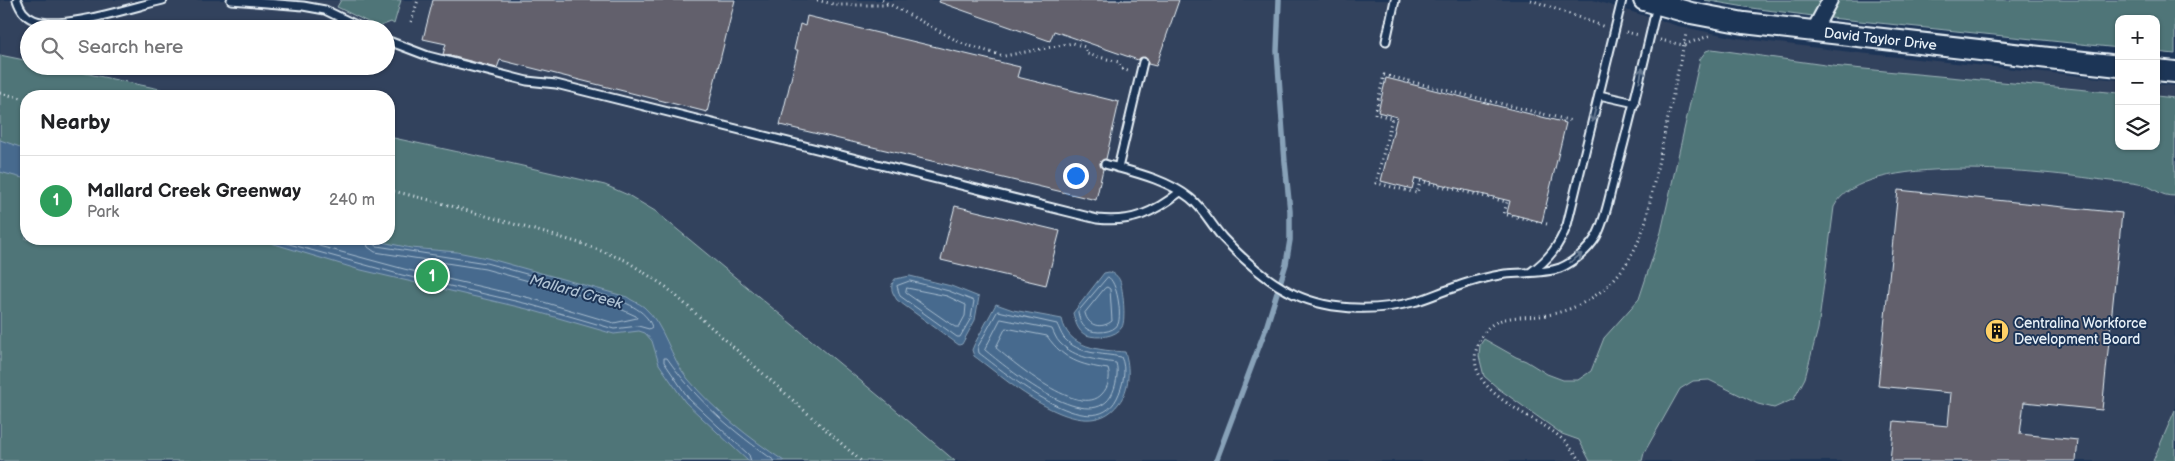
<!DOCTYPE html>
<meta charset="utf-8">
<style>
body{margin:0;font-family:"Balsamiq Sans",sans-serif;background:#f2f2f2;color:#202124}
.controls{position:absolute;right:15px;top:15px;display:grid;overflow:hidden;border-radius:10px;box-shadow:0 1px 4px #0004}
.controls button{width:45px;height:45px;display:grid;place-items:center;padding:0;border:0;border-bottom:1px solid #e0e0e0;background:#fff;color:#202124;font:25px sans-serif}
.you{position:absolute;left:1075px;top:175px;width:18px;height:18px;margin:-12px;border:4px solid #fff;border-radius:50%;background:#1a73e8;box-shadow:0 0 0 8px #1a73e833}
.badge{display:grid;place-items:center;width:32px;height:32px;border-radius:50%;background:#847042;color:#fff;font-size:16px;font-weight:700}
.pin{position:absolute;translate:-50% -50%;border:2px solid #fff;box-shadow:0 1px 5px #0006}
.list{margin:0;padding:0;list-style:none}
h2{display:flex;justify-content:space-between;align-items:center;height:65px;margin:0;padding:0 20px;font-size:21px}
h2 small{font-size:16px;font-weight:400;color:#757577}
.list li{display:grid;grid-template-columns:32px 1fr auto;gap:15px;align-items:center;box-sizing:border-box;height:90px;padding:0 20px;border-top:1px solid #e0e0e0}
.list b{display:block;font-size:19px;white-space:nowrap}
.list p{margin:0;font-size:16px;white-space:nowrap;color:#757577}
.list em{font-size:16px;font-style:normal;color:#757577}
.icon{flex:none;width:28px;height:28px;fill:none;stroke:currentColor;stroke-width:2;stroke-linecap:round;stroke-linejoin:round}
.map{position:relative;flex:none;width:2175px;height:461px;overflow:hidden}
.search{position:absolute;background:#fff;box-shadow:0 1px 4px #0004;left:20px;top:20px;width:375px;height:55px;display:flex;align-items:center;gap:12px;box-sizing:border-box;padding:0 18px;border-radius:28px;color:#757577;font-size:19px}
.panel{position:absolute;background:#fff;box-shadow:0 1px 4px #0004;left:20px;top:90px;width:375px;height:155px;border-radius:20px}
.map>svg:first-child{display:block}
.built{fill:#32425d}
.green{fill:#507578;stroke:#9cb3b8}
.water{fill:#466b8e;stroke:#87a1b8}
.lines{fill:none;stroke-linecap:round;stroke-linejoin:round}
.shore{stroke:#a7bbce;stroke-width:1}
.stream{stroke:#87a1b8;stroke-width:5.5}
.building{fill:#62616c;stroke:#e8f1f8}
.lane-casing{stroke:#e8f1f8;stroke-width:11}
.street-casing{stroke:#e8f1f8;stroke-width:18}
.secondary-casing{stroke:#e8f1f8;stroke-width:24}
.path{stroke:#e8f1f8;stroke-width:3;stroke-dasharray:1 4;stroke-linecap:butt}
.lane{stroke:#1d3557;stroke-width:7}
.street{stroke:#1d3557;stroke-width:14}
.secondary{stroke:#1d3557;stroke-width:20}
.oneway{stroke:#64778f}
.labels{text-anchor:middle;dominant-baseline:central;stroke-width:4;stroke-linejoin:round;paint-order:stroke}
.street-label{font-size:14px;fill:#e8f1f8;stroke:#1d3557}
.poi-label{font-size:14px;fill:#e8f1f8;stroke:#1d3557;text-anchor:start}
.water-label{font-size:15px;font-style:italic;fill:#afc2d3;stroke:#1d3557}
</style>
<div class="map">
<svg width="2175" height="461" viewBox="0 0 2175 461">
<rect width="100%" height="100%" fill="#1d3557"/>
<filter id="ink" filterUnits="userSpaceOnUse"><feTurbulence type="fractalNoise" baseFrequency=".02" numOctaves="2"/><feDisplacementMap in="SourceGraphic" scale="10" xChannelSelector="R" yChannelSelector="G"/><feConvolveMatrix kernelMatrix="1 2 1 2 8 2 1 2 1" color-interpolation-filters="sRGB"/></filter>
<g filter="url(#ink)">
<path class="built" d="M0 0H1593L1678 26 1737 38 1859 53 2119 80V146H2156V84L2175 86V461H955L891 406 655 211 628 195 605 185 505 162 389 137V96H196L54 66H386V29H29V61L0 55Z"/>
<path class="green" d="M341 0H401L394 24 391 22 378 27 337 7Z
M1704 0H2175V54L2156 52V19H2119V48L1821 17 1751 8Z
M1712 49 1832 66 2119 93V146H2156V96L2175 98V196C2159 196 2157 189 2144 185 2131 182 2116 182 2102 180 2049 172 1861 150 1834 207L1818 329 1805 378 1794 399 1774 408 1758 404 1709 380 1693 381 1680 389 1644 453 1642 461H1590L1579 440 1562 434 1499 389 1484 376 1479 356 1480 345 1484 339 1516 357 1526 361 1547 374 1563 380H1578L1591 371 1604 338 1639 299 1661 232 1700 59 1706 51Z
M0 55 29 61V66H51L193 96H26V239H389V137L505 162 605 185 628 195 655 211 891 406 955 461H0Z
M2175 410V461H2153Z"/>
<path class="water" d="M0 140 26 149V179L0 172Z
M258 239H367L411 248 457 252 487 258 627 297C632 301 639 303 644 307 665 325 670 358 688 379 716 412 748 437 784 461H748L685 402 659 364 652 341 645 333 639 331 614 334 527 309 357 269Z
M1109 272C1114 273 1118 276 1120 281 1123 289 1126 320 1122 327 1116 337 1097 339 1086 335 1078 332 1075 321 1073 313L1104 273Z
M910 276 951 286 979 297 975 320 962 344 959 345 897 300C892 292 889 287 895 279Z
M996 304 1013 310 1062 319C1068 349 1101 350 1125 352 1130 367 1130 389 1119 403 1084 451 1006 379 974 356L972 350 974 345Z"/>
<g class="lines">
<path class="shore" d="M271 239 402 275 528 304 614 329 638 326 649 329 652 327C646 309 624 302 607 296L486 263 377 246 373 243 372 239
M293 239 404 269 530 298 614 323 637 318 636 316 605 302 485 269 375 252 368 247 366 239
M1108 277C1117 281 1122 314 1118 324 1114 333 1094 334 1087 329 1081 325 1079 318 1078 312Z
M910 281 949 291 974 301 971 318 960 337H957L900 296 897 286Z
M907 288 947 296 966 305 965 316 959 327H955L906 293Z
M1105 288 1107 287 1110 289 1112 321C1102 329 1088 327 1085 313Z
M998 311 1057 324C1059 328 1061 334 1064 338 1079 355 1102 353 1121 357 1127 369 1123 386 1117 398 1092 448 1005 372 979 353L978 347Z
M1001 319 1052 329C1054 333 1056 339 1060 343 1075 358 1096 360 1116 363 1119 372 1116 387 1111 396 1087 435 1007 368 985 350Z
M1006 328 1047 336C1064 360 1080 365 1108 369 1111 377 1108 388 1102 394 1080 419 1014 363 996 348Z
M751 461 749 455 689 399 664 362V358H667C697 401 732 431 775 461"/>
<path class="stream" d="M1216 461 1266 328 1286 264 1290 240V211L1285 162 1277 51 1279 0"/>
</g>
<path class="building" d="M433 0H735L707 112 500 60 497 68 443 54 446 44 423 39Z
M940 0H1179L1156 66 1148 64 1145 57 1138 60 1054 31 1050 41 939 2Z
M807 16 1020 67 1017 77 1119 102 1106 159 1100 163 1103 169 1096 200 780 125 798 50H794L800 24 805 26Z
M1386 78 1566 123 1542 222 1507 213 1510 201 1415 178 1412 189 1381 181 1397 117 1378 112Z
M1898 190 2122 213 2102 410 2024 402 2020 434 2078 440 2076 461H1890L1894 421 1948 426 1951 393 1878 386Z
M955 206 1060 231 1046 285 941 260Z"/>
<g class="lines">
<g class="lane-casing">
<path id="lane" d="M17 0C20 9 24 16 34 20 62 31 132 7 163 0
M231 0 303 6 325 10 364 29
M386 40 428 56 527 81 556 84 1097 219C1132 223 1153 213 1180 192
M1386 41 1395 0
M1599 95 1635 103
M1105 164C1133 172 1166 179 1190 198 1204 209 1211 225 1223 238 1242 258 1263 278 1288 291 1324 311 1374 312 1413 302 1426 299 1438 293 1450 289 1468 282 1486 277 1505 274 1522 272 1543 274 1560 268 1574 262 1588 250 1596 237 1606 219 1609 196 1615 176 1631 119 1644 62 1657 5
M1118 168 1143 62
M1531 272C1549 259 1559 246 1567 225L1622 0"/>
</g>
<g class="street-casing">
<path id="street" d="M1813 32 1830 0"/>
</g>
<g class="secondary-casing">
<g id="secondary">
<path id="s1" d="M1644 0 1691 13 1744 23 2119 66"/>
<path d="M2156 70 2175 72"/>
</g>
</g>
<path class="path" d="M817 0 837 5H891L963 44 1004 56 1073 43 1085 47 1087 54 1119 62 1122 69 1128 71
M882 0 890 5
M1531 0 1605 27
M411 22 418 0
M1626 32 1639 35
M1660 40 1683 45 1709 36
M0 93 26 99
M389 190 434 201 583 244 625 260 666 287 861 461
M1547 224 1504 214 1507 202 1420 181 1417 193 1376 183 1392 118 1375 114 1384 75 1572 121
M1581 461C1574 451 1565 441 1555 433 1523 410 1450 384 1484 333 1496 314 1521 318 1540 316 1596 309 1631 272 1646 220L1686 34"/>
<use href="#lane" class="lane"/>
<use href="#street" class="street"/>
<use href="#secondary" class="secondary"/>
</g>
<defs><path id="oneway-shaft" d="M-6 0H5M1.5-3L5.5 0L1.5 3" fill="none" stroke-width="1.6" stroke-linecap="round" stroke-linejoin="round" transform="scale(1.25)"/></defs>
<g class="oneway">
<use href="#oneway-shaft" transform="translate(1641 75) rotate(-78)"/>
<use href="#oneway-shaft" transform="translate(1594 115) rotate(104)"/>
<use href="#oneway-shaft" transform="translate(1576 258) rotate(-37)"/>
</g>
</g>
<defs>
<g id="building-disc" transform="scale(1.25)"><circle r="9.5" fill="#ffd166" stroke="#1d3557"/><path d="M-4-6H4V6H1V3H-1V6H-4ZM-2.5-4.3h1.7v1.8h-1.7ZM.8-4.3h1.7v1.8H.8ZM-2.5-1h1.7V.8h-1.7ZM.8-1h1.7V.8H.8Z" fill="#111"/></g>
</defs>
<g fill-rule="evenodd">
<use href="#building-disc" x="1997" y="331"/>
</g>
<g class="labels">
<g class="street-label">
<text stroke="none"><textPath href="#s1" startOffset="240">David Taylor Drive</textPath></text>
</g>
<g class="poi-label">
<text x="2014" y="323">Centralina Workforce<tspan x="2014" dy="16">Development Board</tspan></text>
</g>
<g class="water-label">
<text transform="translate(576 292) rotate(15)">Mallard Creek</text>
</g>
</g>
</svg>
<div class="controls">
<button>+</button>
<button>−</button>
<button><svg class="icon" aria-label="layers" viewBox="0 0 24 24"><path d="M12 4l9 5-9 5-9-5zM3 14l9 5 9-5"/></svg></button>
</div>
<div class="you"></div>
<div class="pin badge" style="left:432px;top:276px;background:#2e9e5b">1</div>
<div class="search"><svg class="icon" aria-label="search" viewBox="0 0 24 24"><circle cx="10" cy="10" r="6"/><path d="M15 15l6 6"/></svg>Search here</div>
<section class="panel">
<h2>Nearby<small></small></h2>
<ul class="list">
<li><span class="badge" style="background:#2e9e5b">1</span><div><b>Mallard Creek Greenway</b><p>Park</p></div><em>240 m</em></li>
</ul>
</section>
</div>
